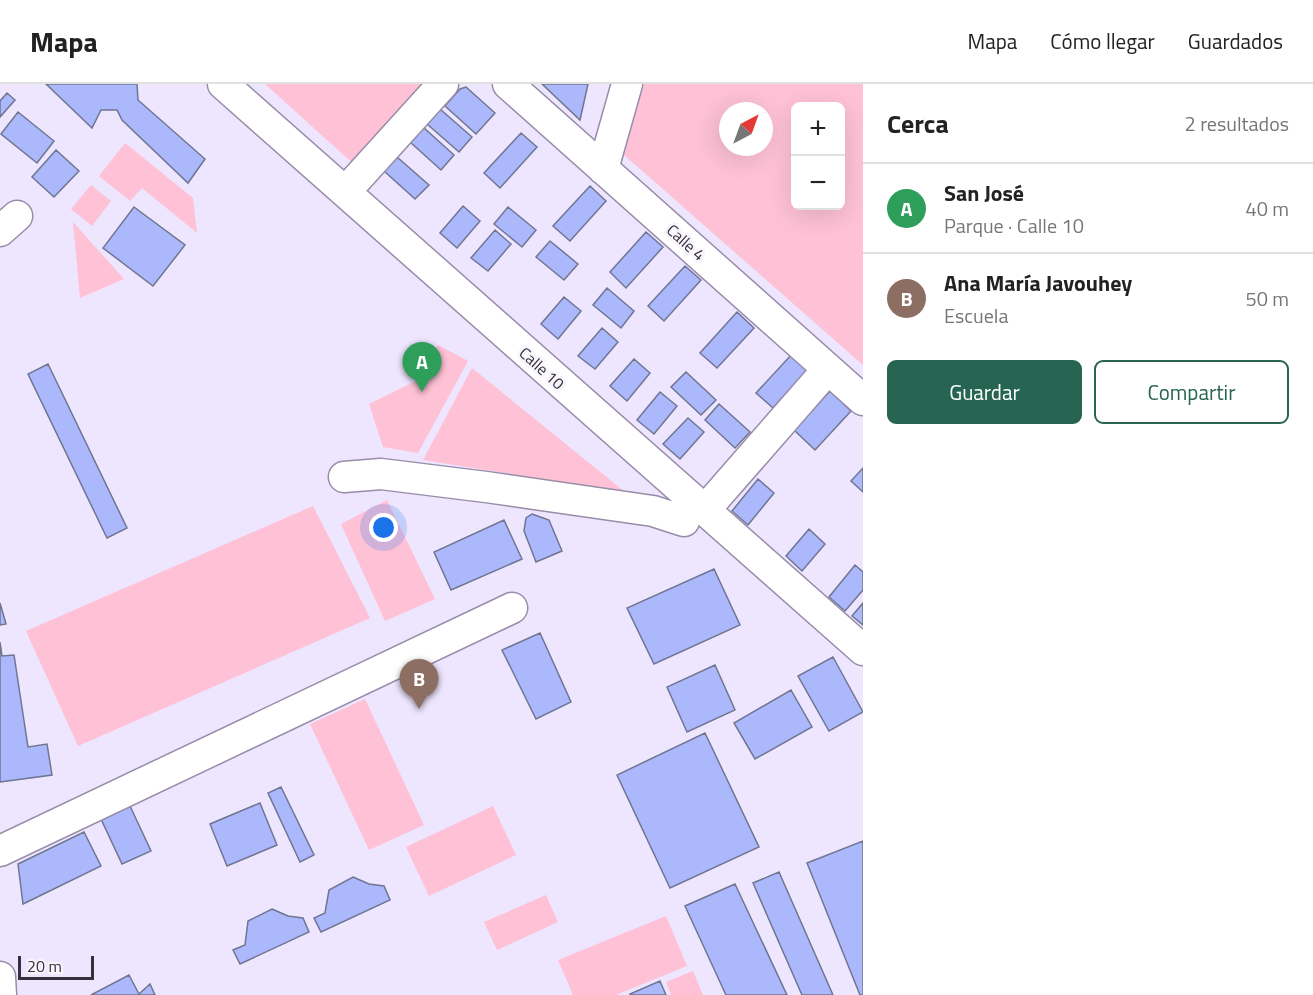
<!DOCTYPE html>
<html lang="es">
<meta charset="utf-8">
<style>
body{margin:0;font-family:"Titillium Web",sans-serif;background:#f2f2f2;color:#222}
.controls{position:absolute;right:18px;top:18px;display:grid;overflow:hidden;border-radius:9px;box-shadow:0 6px 24px #0002}
.controls button{width:54px;height:54px;display:grid;place-items:center;padding:0;border:0;border-bottom:2px solid #e0e0e0;background:#fff;color:#222;font:30px sans-serif}
.compass{position:absolute;left:719px;top:18px;width:54px;height:54px;border-radius:50%;background:#fff;box-shadow:0 6px 24px #0002;rotate:41deg}
.scale{position:absolute;left:18px;bottom:15px;width:76px;box-sizing:border-box;padding-left:6px;border:3px solid #35303c;border-top:0;font-size:16px;line-height:21px;white-space:nowrap;color:#35303c;-webkit-text-stroke:4px #f8f6fc;paint-order:stroke}
.you{position:absolute;left:384px;top:444px;width:21px;height:21px;margin:-15px;border:4px solid #fff;border-radius:50%;background:#1a73e8;box-shadow:0 0 0 9px #1a73e833}
.badge{display:grid;place-items:center;width:39px;height:39px;border-radius:50%;background:#276552;color:#fff;font-size:20px;font-weight:700}
.pin{position:absolute;translate:-50% -50px;filter:drop-shadow(0 2px 3px #0008)}
.pin::after{content:'';position:absolute;top:32px;width:21px;height:18px;background:inherit;clip-path:polygon(0 0,100% 0,50% 100%)}
.list{margin:0;padding:0;list-style:none}
h2{display:flex;justify-content:space-between;align-items:center;height:78px;margin:0;padding:0 24px;font-size:26px}
h2 small{font-size:20px;font-weight:400;color:#767676}
.list li{display:grid;grid-template-columns:39px 1fr auto;gap:18px;align-items:center;box-sizing:border-box;height:90px;padding:0 24px;border-top:2px solid #e0e0e0}
.list b{display:block;font-size:22px;white-space:nowrap}
.list p{margin:0;font-size:20px;white-space:nowrap;color:#767676}
.list em{font-size:20px;font-style:normal;color:#767676}
.actions{display:flex;gap:12px;padding:18px 24px}
.actions a{flex:1;padding:14px 0;border:2px solid #276552;border-radius:9px;text-align:center;font-size:21px;color:#276552}
.actions .main{background:#276552;color:#fff}
.map{position:relative;flex:none;width:863px;height:911px;overflow:hidden}
header{display:flex;align-items:center;gap:36px;box-sizing:border-box;height:84px;padding:0 30px;background:#fff;border-bottom:2px solid #e0e0e0}
header strong{font-size:28px}
nav{display:flex;gap:33px;margin-inline-start:auto;font-size:21px}
main{display:flex}
aside{flex:1;background:#fff}
.map>svg:first-child{display:block}
.green{fill:#fec1d6;fill-rule:evenodd}
.building{fill:#acb8fc;stroke:#707591;stroke-width:1.5}
.lines{fill:none;stroke-linecap:round;stroke-linejoin:round}
.minor-casing{stroke:#988da9;stroke-width:33}
.minor{stroke:#fff;stroke-width:30}
.labels{text-anchor:middle;dominant-baseline:central;stroke-width:6;stroke-linejoin:round;paint-order:stroke}
.street-label{font-size:16px;fill:#35303c;stroke:#f8f6fc}
</style>
<header>
<strong>Mapa</strong>
<nav><a>Mapa</a><a>Cómo llegar</a><a>Guardados</a></nav>
</header>
<main>
<div class="map">
<svg width="863" height="911" viewBox="0 0 863 911">
<rect width="100%" height="100%" fill="#eee5fe"/>
<path class="green" d="M265 0H431L357 83Z
M644 0H863V281L624 71ZM796 22H840V122H796ZM728 27H764V63H728Z
M125 59 193 114 197 149 142 104 130 117 99 92Z
M91 101 111 117 92 142 71 125Z
M73 138 124 195 80 214Z
M438 261 468 277 418 369 383 363 369 320 416 297Z
M472 284 625 408 423 376Z
M387 416 435 515 385 537 341 440Z
M313 422 370 534 78 662 26 547Z
M365 615 424 741 369 766 310 640Z
M493 722 516 771 429 812 406 763Z
M546 811 558 838 497 866 484 838Z
M666 832 687 882 616 911H573L558 876Z
M693 887 703 911H671L666 898Z"/>
<path class="building" d="M46 0H137L138 16 205 75 188 99 122 36 117 26H101L92 44Z
M542 0H588L580 36Z
M466 3 495 29 476 50 445 22 460 5Z
M7 9 15 16 0 33V17Z
M440 25 472 53 459 68 427 40Z
M18 28 54 57 37 79 1 50Z
M423 43 454 71 441 86 410 58Z
M521 49 537 63 500 104 484 89Z
M56 66 79 87 54 113 32 93Z
M397 73 429 101 415 115 384 87Z
M590 102 606 117 570 157 553 142Z
M463 122 480 137 457 164 440 149Z
M134 123 185 161 153 202 103 164Z
M508 123 536 146 522 163 494 140Z
M495 146 511 160 488 187 471 174Z
M646 148 663 163 626 204 610 188Z
M550 157 578 180 564 196 536 173Z
M685 182 701 196 664 237 648 222Z
M607 204 634 227 621 244 593 221Z
M564 213 581 227 558 255 541 240Z
M737 228 754 244 717 284 700 269Z
M602 244 618 258 595 285 578 272Z
M793 269 809 284 773 324 756 309Z
M634 275 650 289 627 317 610 302Z
M48 280 127 444 107 454 28 290Z
M686 288 716 316 701 331 671 303Z
M830 307 851 327 815 366 794 346Z
M660 308 677 322 654 350 637 336Z
M719 320 750 348 735 364 705 336Z
M688 334 704 348 680 375 663 360Z
M863 384V408L851 397Z
M758 395 774 409 748 441 732 427Z
M532 430 549 436 562 467 536 478 524 447 526 434Z
M504 436 522 475 451 506 434 468Z
M809 445 825 460 802 487 786 472Z
M855 481 863 488V506L845 527 829 513Z
M714 485 740 541 654 580 627 524Z
M0 519 6 540 0 541Z
M863 519V541L852 532Z
M540 549 571 618 536 635 502 566Z
M0 558 2 572 14 571 28 663 47 660 52 691 0 698Z
M833 573 863 628 829 647 798 592Z
M715 581 735 626 687 648 667 603Z
M791 606 812 643 755 675 734 639Z
M705 649 759 763 670 804 617 691Z
M281 703 314 771 300 778 268 709Z
M260 719 277 761 227 782 210 740Z
M130 722 151 767 122 780 101 735Z
M84 748 101 782 23 820 18 780Z
M863 757V911H860L807 779Z
M779 788 833 911H802L753 799Z
M353 793 369 800 384 802 390 816 321 848 314 834 325 829 329 806Z
M735 800 787 911H726L685 822Z
M272 825 288 832 303 834 309 848 240 880 233 866 245 861 248 837Z
M129 891 139 910 150 900 155 911H91Z
M660 897 666 911H631L630 910Z"/>
<g class="lines">
<g class="minor-casing">
<path id="minor" d="M223 0 863 566
M508 0 863 316
M603 85 627 0
M345 108 443 0
M0 147 17 132
M344 393 381 390 486 403 653 427 684 437
M704 427 828 285
M0 767 512 524
M0 893 1 911"/>
</g>
<use href="#minor" class="minor"/>
</g>
<g class="labels">
<g class="street-label">
<text transform="translate(686 158) rotate(42)">Calle 4</text>
<text transform="translate(542 284) rotate(42)">Calle 10</text>
</g>
</g>
</svg>
<div class="controls">
<button>+</button>
<button>−</button>
</div>
<svg class="compass" viewBox="-18 -18 36 36"><path d="M0-13l5 13h-10z" fill="#e53935"/><path d="M0 13l5-13h-10z" fill="#767676"/></svg>
<div class="scale">20 m</div>
<div class="you"></div>
<div class="pin badge" style="left:422px;top:308px;background:#2e9e5b">A</div>
<div class="pin badge" style="left:419px;top:625px;background:#8d6e63">B</div>
</div>
<aside>
<h2>Cerca<small>2 resultados</small></h2>
<ul class="list">
<li><span class="badge" style="background:#2e9e5b">A</span><div><b>San José</b><p>Parque · Calle 10</p></div><em>40 m</em></li>
<li><span class="badge" style="background:#8d6e63">B</span><div><b>Ana María Javouhey</b><p>Escuela</p></div><em>50 m</em></li>
</ul>
<div class="actions"><a class="main">Guardar</a><a>Compartir</a></div>
</aside>
</main>
